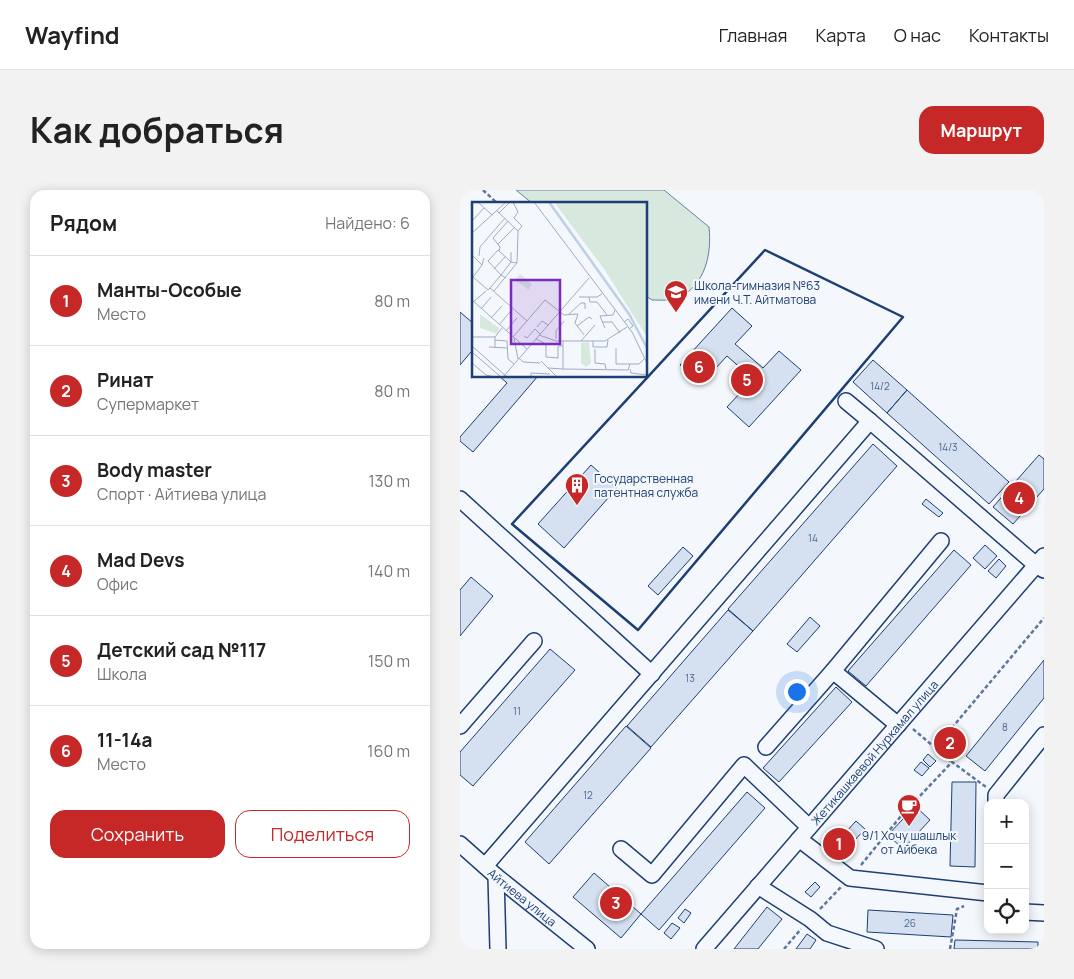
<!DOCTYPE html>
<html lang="ru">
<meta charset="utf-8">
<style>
body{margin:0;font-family:Manrope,sans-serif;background:#f2f2f2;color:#222}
.controls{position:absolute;right:15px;bottom:15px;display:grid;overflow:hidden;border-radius:10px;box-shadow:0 2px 12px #0003}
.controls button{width:45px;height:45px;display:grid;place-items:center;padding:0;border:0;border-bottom:1px solid #e0e0e0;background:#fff;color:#222;font:25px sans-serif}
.you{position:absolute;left:336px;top:501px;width:18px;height:18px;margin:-12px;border:4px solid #fff;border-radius:50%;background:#1a73e8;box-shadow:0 0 0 8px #1a73e833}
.badge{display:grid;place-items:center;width:32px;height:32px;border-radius:50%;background:#c62828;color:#fff;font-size:16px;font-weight:700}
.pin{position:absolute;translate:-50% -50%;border:2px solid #fff;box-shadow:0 1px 5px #0006}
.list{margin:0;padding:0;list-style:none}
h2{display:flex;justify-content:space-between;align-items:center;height:65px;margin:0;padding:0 20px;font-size:21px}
h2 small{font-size:16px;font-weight:400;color:#767676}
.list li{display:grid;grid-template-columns:32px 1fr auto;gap:15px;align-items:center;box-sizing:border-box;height:90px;padding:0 20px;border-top:1px solid #e0e0e0}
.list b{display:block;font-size:19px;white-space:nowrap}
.list p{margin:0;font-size:16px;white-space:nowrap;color:#767676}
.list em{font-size:16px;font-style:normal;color:#767676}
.actions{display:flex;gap:10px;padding:15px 20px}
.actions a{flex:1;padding:11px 0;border:1px solid #c62828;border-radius:15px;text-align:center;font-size:18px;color:#c62828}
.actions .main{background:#c62828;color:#fff}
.icon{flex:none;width:28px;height:28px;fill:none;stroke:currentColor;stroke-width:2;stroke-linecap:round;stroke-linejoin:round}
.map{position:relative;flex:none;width:584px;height:759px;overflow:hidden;border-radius:15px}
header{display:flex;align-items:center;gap:30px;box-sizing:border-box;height:70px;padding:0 25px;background:#fff;border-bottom:1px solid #e0e0e0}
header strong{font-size:24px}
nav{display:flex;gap:28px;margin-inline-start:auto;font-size:18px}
.intro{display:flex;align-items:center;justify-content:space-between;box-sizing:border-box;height:120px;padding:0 30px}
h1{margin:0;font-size:35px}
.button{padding:12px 22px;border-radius:15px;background:#c62828;color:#fff;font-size:18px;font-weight:700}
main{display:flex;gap:30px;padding:0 30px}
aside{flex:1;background:#fff;border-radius:15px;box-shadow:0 2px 12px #0003}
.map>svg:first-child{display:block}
.green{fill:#d7e8df;stroke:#687fa3}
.building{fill:#d5e0f0;stroke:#1d3f73}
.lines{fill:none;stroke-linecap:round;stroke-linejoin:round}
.minor-casing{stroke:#1d3f73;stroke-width:18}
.path{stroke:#5e769c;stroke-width:2.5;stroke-dasharray:4 2.5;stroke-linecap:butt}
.minor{stroke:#f4f7fb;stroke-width:15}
.wall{stroke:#1d3f73;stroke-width:2.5}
.labels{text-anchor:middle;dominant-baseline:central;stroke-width:4;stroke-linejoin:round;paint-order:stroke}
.number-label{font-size:10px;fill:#4b6792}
.poi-label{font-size:12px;fill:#1d3f73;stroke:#f4f7fb;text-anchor:start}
.street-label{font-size:12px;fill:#1d3f73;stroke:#f4f7fb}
.inset-river{fill:none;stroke:#bed0e5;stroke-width:2.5}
.inset-road{fill:none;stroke:#9eadc5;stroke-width:1}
.view{fill:#7b2cbf;fill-opacity:0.15;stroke:#7b2cbf;stroke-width:2.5}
.inset-edge{fill:none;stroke:#1d3f73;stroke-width:2.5}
</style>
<header>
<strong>Wayfind</strong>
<nav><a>Главная</a><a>Карта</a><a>О нас</a><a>Контакты</a></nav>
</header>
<div class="intro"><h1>Как добраться</h1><a class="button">Маршрут</a></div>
<main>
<aside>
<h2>Рядом<small>Найдено: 6</small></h2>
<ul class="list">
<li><span class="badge">1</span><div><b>Манты-Особые</b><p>Место</p></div><em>80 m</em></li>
<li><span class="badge">2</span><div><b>Ринат</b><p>Супермаркет</p></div><em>80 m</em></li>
<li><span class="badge">3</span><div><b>Body master</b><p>Спорт · Айтиева улица</p></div><em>130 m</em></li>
<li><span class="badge">4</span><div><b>Mad Devs</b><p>Офис</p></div><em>140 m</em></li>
<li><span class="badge">5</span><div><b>Детский сад №117</b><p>Школа</p></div><em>150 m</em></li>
<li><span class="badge">6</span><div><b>11-14а</b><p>Место</p></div><em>160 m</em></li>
</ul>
<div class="actions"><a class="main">Сохранить</a><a>Поделиться</a></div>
</aside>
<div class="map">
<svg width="584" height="759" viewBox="0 0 584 759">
<rect width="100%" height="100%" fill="#f4f7fb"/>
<path class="green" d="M56 0H204L249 37C252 65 245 94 219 108 212 111 200 110 192 110L186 106V14H73Z"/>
<path class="building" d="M272 118 292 136 275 154 303 178 319 161 341 180 289 237 267 217 293 189 267 166 241 194 220 175Z
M0 122 14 134V164L11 162 0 175Z
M413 170 447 200 427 223 393 192Z
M39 186H78L13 262 0 251V247L47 193Z
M447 200 549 292 529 314 427 223Z
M413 254 437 276 293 441 268 419Z
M579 265 584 269V299L553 334 533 317Z
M131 275 157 298 104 358 78 334Z
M466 309 483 323 479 327 462 314Z
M525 355 537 366 525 379 513 368Z
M223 357 233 366 198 405 188 396Z
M494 360 511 375 406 496 388 481Z
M539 369 546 376 536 388 528 381Z
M11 387 33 406 0 446V400Z
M268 420 293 441 191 557 167 536Z
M350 427 360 436 337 462 327 454Z
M90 459 115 480 13 596 0 585V562Z
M584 470V508L525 581 506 566Z
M376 497 392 512 319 592 303 578Z
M166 536 191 558 89 674 65 652Z
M492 543 499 550 489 562 481 555Z
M468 564 476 571 470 577 463 570Z
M461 572 469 578 462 586 454 580Z
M492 592H516L515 677 490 676Z
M287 602 305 618 199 740 181 724Z
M455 616 470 630 443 659 428 645Z
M396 631 405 639 394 651 385 643Z
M380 646 388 653 378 663 371 656Z
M134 683 181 724 161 748 113 707Z
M355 692 360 697 351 707 345 702Z
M307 717 322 729 298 759H274Z
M225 719 231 723 224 733 218 728Z
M408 720 493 725 491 747 407 742Z
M212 733 220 738 211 749 204 743Z
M347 744 356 750 350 759H336Z
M495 750 578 752V759H494Z"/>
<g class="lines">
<g class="minor-casing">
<g id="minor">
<path d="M386 211 410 231"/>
<path d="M0 309 192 484"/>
<path d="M373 481 481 351"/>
<path d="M0 536 74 451"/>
<path d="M306 557 373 481 438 535"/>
<path d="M536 613V605L584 545"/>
<path d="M339 649 390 688 528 703"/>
<path id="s1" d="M0 654 36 686 127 759"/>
<path d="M161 659 192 685 284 575 349 637"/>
<path d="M25 676 410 231 576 375 584 380"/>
<path d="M36 686 38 759"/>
<path d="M298 696 350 729 367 743 416 759"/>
<path d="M565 722 584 723"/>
<path id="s2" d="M244 759 584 366"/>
</g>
</g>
<path class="path" d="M23 0 38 14
M453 539 492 572
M475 558 584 428
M401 675 441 626 492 572 526 597
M360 719 381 697
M324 759 341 739
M490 759 497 719 504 716"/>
<use href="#minor" class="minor"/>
<path class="wall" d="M305 60 443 127 178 440 52 334Z"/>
</g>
<defs>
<g id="school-pin" transform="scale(1.25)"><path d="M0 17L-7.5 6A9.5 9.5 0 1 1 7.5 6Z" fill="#c62828" stroke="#f4f7fb"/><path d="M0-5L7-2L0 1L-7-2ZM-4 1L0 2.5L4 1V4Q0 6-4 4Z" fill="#fff"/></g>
<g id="building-pin" transform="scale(1.25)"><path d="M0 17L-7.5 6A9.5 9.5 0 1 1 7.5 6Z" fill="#c62828" stroke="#f4f7fb"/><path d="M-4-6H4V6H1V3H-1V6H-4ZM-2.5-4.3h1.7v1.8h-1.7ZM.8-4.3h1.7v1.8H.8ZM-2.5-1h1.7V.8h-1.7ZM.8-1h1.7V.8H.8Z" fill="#fff"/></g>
<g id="cafe-pin" transform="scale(1.25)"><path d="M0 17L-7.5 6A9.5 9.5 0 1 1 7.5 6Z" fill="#c62828" stroke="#f4f7fb"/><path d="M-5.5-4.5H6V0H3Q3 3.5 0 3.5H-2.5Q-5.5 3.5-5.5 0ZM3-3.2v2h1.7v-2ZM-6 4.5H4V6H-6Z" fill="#fff"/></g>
</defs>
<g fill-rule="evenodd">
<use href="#school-pin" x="216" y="102"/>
<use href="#building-pin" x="117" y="295"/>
<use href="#cafe-pin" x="449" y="616"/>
</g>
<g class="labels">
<g class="number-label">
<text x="420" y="196">14/2</text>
<text x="488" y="257">14/3</text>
<text x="353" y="348">14</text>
<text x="230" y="488">13</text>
<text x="57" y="521">11</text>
<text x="545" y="537">8</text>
<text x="128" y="605">12</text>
<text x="450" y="733">26</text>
</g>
<g class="poi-label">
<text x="234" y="95">Школа-гимназия №63<tspan x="234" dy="14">имени Ч.Т. Айтматова</tspan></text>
<text x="134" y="288">Государственная<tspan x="134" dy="14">патентная служба</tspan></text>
<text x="449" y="645" text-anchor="middle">9/1 Хочу шашлык<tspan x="449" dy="14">от Айбека</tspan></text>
</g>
<g class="street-label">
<text stroke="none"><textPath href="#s2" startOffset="260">Жетикашкаевой Нуркамал улица</textPath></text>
<text stroke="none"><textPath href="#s1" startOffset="82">Айтиева улица</textPath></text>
</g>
</g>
<g transform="translate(12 12)">
<rect width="175" height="175" fill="#f4f7fb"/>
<path d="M82 0H175V135L132 67ZM48 72 60 82 57 88 43 78ZM8 112 27 126 26 132 8 126ZM117 140 119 161 114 165 109 161V141Z" fill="#d7e8df"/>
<path class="inset-river" d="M77 0 157 112 175 146"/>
<path class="inset-road" d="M6 0 20 13M62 0 160 130 175 161M25 9 46 29 50 24 42 16 46 10 41 0M27 11 38 0M0 19 12 6M0 31 34 0M26 42 43 25M27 49 28 45 21 36 36 19M0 53 10 63 12 56M7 54 8 45 33 16M10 63 1 75 16 88 18 86 55 119M22 67 33 55M34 76 29 73 39 60V50M18 86 29 73 16 59 26 48 39 60 45 61 46 29M22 89 45 61M107 95H125L130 92M117 95 118 100H125L135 113M0 98 55 147M0 101 14 89M9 107 19 95M97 112 109 101H113V107M19 116 30 104M130 120H140L148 131M152 120 156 117 161 124 157 127M27 123 38 110M105 124 117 115 120 117M65 125 70 119 76 123M133 126 128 114 141 113 143 108M34 129 45 116M67 133 84 139H133L155 125M52 134 55 136 63 127 68 132M0 135H23M41 135 73 98 92 113 106 112 103 121 112 133M42 136 46 157M64 137 74 142V155L86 156V144H91V139M84 137V129L92 119M23 138 35 139 36 157 42 162M109 139 123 123M121 139V145H135L136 138M0 144 35 175M91 144V167L156 168 158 162M17 145 35 146M23 146V135L30 126M144 146V162H167L172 157M123 147V161L133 162 134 167M0 150 29 175M47 156 51 160 68 161M69 159 85 175M0 161 14 173 23 175M76 166 91 167M158 167 159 171 175 173M31 175 117 76M59 175V171L78 172"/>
<path class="view" d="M39 78H88V142H39Z"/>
<rect width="175" height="175" class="inset-edge"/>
</g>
</svg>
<div class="controls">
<button>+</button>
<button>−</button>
<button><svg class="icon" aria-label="locate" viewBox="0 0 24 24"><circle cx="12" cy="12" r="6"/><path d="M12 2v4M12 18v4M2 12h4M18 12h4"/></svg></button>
</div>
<div class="you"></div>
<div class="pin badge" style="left:379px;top:654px">1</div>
<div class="pin badge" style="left:490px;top:553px">2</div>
<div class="pin badge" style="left:156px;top:713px">3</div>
<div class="pin badge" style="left:559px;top:308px">4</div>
<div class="pin badge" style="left:287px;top:190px">5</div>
<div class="pin badge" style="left:239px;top:177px">6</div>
</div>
</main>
